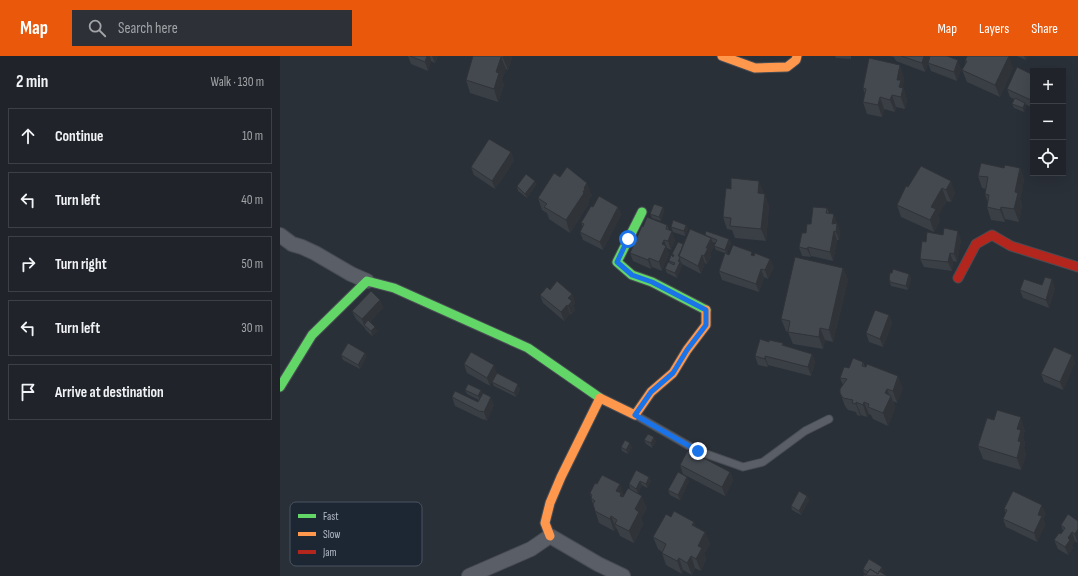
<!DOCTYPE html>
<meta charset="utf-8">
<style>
body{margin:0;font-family:"Sofia Sans Condensed",sans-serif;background:#2d3036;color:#f1f3f6}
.controls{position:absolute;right:12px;top:12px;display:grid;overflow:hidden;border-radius:0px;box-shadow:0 4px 16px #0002}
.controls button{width:36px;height:36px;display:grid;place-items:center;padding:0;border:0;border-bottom:1px solid #3d4147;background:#20242a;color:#f1f3f6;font:20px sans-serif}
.stop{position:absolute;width:12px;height:12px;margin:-9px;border:3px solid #1a73e8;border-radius:50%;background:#fff}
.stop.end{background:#1a73e8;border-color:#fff;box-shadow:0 1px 4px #0008}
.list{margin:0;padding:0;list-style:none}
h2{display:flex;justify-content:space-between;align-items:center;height:52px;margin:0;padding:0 16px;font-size:17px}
h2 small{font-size:13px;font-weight:400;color:#a2a4a8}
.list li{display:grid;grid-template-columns:26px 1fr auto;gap:12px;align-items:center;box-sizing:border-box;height:56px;margin:0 8px 8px;padding:0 8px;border:1px solid #3d4147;border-radius:0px}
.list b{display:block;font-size:15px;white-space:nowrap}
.list em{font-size:13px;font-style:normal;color:#a2a4a8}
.icon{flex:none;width:22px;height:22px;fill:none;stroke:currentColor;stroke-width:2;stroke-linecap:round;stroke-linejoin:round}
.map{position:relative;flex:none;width:798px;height:520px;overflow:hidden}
header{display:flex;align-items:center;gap:24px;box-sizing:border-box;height:56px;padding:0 20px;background:#ea580c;color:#fff}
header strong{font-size:19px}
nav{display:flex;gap:22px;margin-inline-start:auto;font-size:14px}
.search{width:280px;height:36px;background:#2d3036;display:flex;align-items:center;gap:10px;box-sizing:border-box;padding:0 14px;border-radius:0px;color:#a2a4a8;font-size:15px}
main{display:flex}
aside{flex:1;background:#20242a}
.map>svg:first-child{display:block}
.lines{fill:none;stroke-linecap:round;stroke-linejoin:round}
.lane-casing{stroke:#484c53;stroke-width:9}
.street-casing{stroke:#484c53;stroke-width:16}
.fast-casing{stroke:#484c53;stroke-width:11}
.slow-casing{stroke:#484c53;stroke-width:11}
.jam-casing{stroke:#484c53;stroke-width:11}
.lane{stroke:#5a5e66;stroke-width:7}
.street{stroke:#5a5e66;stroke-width:14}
.fast{stroke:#63d668;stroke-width:9}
.slow{stroke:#ff974d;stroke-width:9}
.jam{stroke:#b3261e;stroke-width:9}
.wall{fill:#3a3f45}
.shaded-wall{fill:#303338}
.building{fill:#444950;stroke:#303338}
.route{stroke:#1a73e8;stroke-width:5}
.key{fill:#1d2633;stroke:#4a5360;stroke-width:1}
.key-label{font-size:11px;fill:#b4bcc9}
</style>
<header>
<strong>Map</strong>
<div class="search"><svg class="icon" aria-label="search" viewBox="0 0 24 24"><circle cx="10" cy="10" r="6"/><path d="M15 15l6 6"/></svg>Search here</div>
<nav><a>Map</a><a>Layers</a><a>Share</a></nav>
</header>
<main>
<aside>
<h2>2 min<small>Walk · 130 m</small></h2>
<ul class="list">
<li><svg class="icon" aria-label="ahead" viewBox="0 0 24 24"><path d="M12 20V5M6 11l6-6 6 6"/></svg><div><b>Continue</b></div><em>10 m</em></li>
<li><svg class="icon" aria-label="left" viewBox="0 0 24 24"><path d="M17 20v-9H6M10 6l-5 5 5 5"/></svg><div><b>Turn left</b></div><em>40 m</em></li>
<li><svg class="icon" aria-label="right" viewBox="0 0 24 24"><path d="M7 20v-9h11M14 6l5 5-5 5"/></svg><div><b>Turn right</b></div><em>50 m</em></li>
<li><svg class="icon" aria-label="left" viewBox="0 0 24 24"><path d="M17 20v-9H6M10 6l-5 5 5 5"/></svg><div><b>Turn left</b></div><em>30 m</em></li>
<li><svg class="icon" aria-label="arrive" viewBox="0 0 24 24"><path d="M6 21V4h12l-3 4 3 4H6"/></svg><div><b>Arrive at destination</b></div></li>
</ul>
</aside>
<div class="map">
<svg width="798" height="520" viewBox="0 0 798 520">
<rect width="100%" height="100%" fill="#2a3038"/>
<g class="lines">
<g class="lane-casing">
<path id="lane" d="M357 360 418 395 463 411 483 406 525 375 549 363"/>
</g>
<g class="street-casing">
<path id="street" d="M0 179 12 188 22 191 35 197 71 218 87 225
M189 520 251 493 270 480 318 508 343 520"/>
</g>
<g class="fast-casing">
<path id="fast" d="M362 156 337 206 352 219 372 226 426 254
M0 331 32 279 87 225 114 232 248 292 320 342"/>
</g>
<g class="slow-casing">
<path id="slow" d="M442 0 475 12 507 11 516 4 517 0
M270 480 265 467 270 447 281 421 320 342 355 359 371 336 393 317 407 294 426 269V254"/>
</g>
<g class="jam-casing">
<path id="jam" d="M678 222 696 188 712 179 731 190 798 211"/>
</g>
<use href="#lane" class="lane"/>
<use href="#street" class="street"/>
<use href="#fast" class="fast"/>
<use href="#slow" class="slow"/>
<use href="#jam" class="jam"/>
</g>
<path class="wall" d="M128 0H158L155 7 151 5 148 15 131 8Z
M193 0H231L232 2 228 14 226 13 222 24 224 29 218 46 190 37 186 24Z
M555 0H571V3L556 2Z
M610 0H650L681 13 677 25 651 15 648 7 645 16 616 5 614 1Z
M737 0H748L746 4Z
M685 5 733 12 720 41 687 26 682 14 686 8Z
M753 19V52L745 48 746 51 744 56 734 52 732 48 734 43 730 41 727 33Z
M624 21 623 30 627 44 625 53 616 51 615 56 604 53 602 61 587 58 583 46 585 38 583 32Z
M231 96 234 105 215 133 194 119 191 111Z
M641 110 675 137 671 146 667 145 658 159 660 165 654 176 621 161 617 149Z
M724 112H740L744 124 740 143 742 149 739 166 725 163V166L711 164 707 151 708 147 705 138 706 133 702 132 698 120Z
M280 121 312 139 309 143V145L308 148V149L290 177 269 163 267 157 262 154 258 142Z
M255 125 256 129 247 142 238 135 237 130Z
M484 137 489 150 486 185 455 182 452 174 447 173 443 161Z
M313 151H338L341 159 323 194 303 184 300 176 303 171 301 167Z
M383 151 384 155 381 165 372 162 370 158Z
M547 152 549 157 557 167 560 176 559 184H557L553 205 531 200V201L522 200 519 191 531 168Z
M387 169 389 174 395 184 391 194 387 192V193L389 198 382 215 372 211 371 213 353 205 350 197 363 171Z
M406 169 408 173 405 180 393 176 391 171Z
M425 179 449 183 451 187 447 198 449 199H473L494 211 488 223 484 221 479 236 442 224 439 215 445 197 436 194 434 190 435 187 432 186 434 190 430 199 431 201 427 208 425 207 421 218 402 208 401 206V207L402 210 397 222 387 217 385 213 390 207 389 205 393 200 392 198 403 188 425 180Z
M681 184 677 206 673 205 672 215 644 211 640 203 646 186Z
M563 212 568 224 553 286 545 284 543 293 513 288 508 276 506 275 501 263Z
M629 218 631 222 628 234 611 230 609 224Z
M762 229 775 232 769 252 743 242 740 234Z
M270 234 292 238 295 247 293 249 295 254 291 258H290L284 265 263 247 260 239Z
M100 244 103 252 90 266 97 275 92 280 85 273V272L76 263 72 255Z
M609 259 612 267 603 291 589 286 586 277Z
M489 286 503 287 504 290 532 298 535 306 531 320 488 309V311L478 309 475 300Z
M85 297 86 301 80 313 63 304 61 299Z
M792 299 795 307 783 334 764 326 761 318Z
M583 306 585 311 623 332 617 347 613 345 615 352 608 370 593 363 591 359 589 358 587 361 581 359 580 360 577 359 576 356 568 354 565 350 560 337 563 329 560 322 569 312Z
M184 308 217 318 240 333 236 341 214 330 212 326 213 324 210 330 187 317Z
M185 334H201L202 338 214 349 207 365 204 363V364L175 350 172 341 198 346 199 344 187 338Z
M745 374 743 381 745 387 744 392 746 399 741 414 703 403 698 390Z
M364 384 376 385 372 392 366 388Z
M341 391H352L348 398 342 395Z
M400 409 450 416 453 424 445 440 403 418Z
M356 414 371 425 367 432 362 429 358 437 350 433 349 428Z
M409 425 400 444 390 439 388 434Z
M310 437 344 440 367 452 361 462 363 468 354 487 340 480 337 473 336 472 334 475 319 467 311 442Z
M527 440 529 444 521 459 512 454 511 450Z
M724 453 766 458 763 463 765 469 757 486 726 471 723 463 726 457Z
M788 458 798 487 795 485 792 489 793 492 788 499 778 493 774 484 781 478 783 475 781 469Z
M391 461 416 471 425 476 430 488 424 498 426 504 421 515 415 512 412 519 403 514 402 518 386 509 382 497V496L378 493 373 481Z
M583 513 604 515 602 517 586 519V518L584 517Z"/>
<path class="shaded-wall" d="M147 0H150L151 5 148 15 145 6Z
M152 0H158L155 7Z
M224 0H231L232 2 228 14 223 2Z
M644 0H650L645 16 642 7Z
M729 0 733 12 720 41 715 29Z
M744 0H748L746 4Z
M221 1 226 13 222 24 224 29 218 46 214 33 216 16Z
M678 4 681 13 677 25 674 16Z
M620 9 624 21 623 30 627 44 625 53 621 41 617 24Z
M612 39 616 51 615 56 610 44Z
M600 41 604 53 602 61 598 49Z
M745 47 746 51 744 56 743 52Z
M231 96 234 105 215 133 212 125Z
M740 112 744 124 740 143 742 149 739 166 734 153 735 136Z
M255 125 256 129 247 142 245 138Z
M479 125 484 137 483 149 478 137Z
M671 125 675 137 671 146 666 134Z
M307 127 312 139 309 143V145L308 148V149L290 177 286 164 303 136 304 132Z
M662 132 667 145 658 159 660 165 654 176 650 164 651 151Z
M485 138 489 150 486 185 481 173Z
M338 151 341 159 323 194 320 186Z
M383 151 384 155 381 165 379 161Z
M721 151 725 163V166L720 154Z
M554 158 557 167 555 176 552 168Z
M557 167 560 176 559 184 556 176Z
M406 169 408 173 405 180 404 175Z
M392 175 395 184 391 194 388 185Z
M554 175 557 184 553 205 550 196Z
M678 175 681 184 677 206 674 198Z
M431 182 434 190 430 199 431 201 427 208 424 200 426 192Z
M449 183 451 187 447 198 445 194Z
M384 184 389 198 382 215 379 206 382 188Z
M405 189 399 200 402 210 397 222 395 217 398 205V200Z
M528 191 531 200V201L527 193Z
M670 197 673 205 672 215 668 206Z
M422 199 425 207 421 218 418 210Z
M369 202 372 211 371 213 368 204Z
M490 203 494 211 488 223 485 214Z
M563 212 568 224 553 286 549 274Z
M481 213 484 221 479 236 476 228Z
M629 218 631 222 628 234 626 230Z
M772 223 775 232 769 252 766 244Z
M292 238 295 247 293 249 295 254 291 258 288 250V242Z
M100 244 103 252 86 271 84 269 85 272 82 263Z
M287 249 290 258 284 265 281 256Z
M609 259 612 267 603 291 600 283Z
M95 271 97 275 92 280 91 275Z
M540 272 545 284 543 293 539 281Z
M85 297 86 301 80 313 78 309Z
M532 298 535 306 531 320 528 311Z
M792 299 795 307 783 334 780 326Z
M485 300 488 309V311L485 303Z
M214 309 217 318 210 330 207 322Z
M618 320 623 332 617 347 613 335Z
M238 328 240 333 236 341 234 337Z
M607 333 610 341 611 340 615 352 608 370 603 357 605 337Z
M201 334 202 339 200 344 198 340Z
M211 341 214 349 207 365 204 356Z
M576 346 581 359 580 360 576 348Z
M584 346 589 358 587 361 583 349Z
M741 361 745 374 743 381 745 387 744 392 746 399 741 414 737 402V373Z
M374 381 376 385 372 392 371 387Z
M350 387 352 391 348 398 346 394Z
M450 416 453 424 445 440 442 431Z
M369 421 371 425 367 432 366 428Z
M407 421 409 425 400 444 398 439Z
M360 425 362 429 358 437 356 433Z
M340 428 344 440 346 450 336 435Z
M362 440 367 452 361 462 363 468 354 487 349 475 355 453Z
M527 440 529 444 521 459 519 455Z
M762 449 766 458 763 463 765 469 757 486 754 477 758 459Z
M331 460 336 472 334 475 330 463Z
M414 466 418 478 412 469Z
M798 473V487L795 478Z
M425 476 430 488 424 498 426 504 421 515 416 503 418 490Z
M792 476 795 485 792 489 793 492 788 499 785 491 788 482Z
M411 500 415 512 412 519 407 507Z
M399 502 403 514 402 518 397 505Z
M602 511 604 515 601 520H596Z"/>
<path class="building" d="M130 0H147L145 6Z
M193 0H224L223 2 221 1 216 16 219 17 214 33 186 24Z
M621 0H644L642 7Z
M650 0H667L678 4 674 16 648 7Z
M687 0H729L715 29 682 14 687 5H685Z
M589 2 620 9 617 24H621L619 31 623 32 621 41 612 39 610 44 600 41 598 49 583 46 586 33 583 32Z
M737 11 753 19V45L727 33Z
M735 42 745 47 743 52 732 48Z
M209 83 231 96 212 125 191 111Z
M701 107 724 112 725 109 740 112 735 136 738 137 734 153 721 151 720 154 707 151 709 139 705 138 708 121 698 120Z
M641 110 671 125 666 134 662 132 651 151 656 153 650 164 617 149 626 130 628 131Z
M287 111 307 127 304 132 305 133 303 136 304 137 286 164 264 151 267 148 258 142 274 117 280 121Z
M246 118 255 125 245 138 237 130Z
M451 122 479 125 478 137 485 138 481 173 450 170 451 162 443 161 446 132 451 133Z
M319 140 338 151 320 186 300 176 304 168 301 167 311 150 313 151Z
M374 148 383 151 379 161 370 158Z
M533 151 547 152 546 157 554 158 552 168 557 167 556 176 554 175 550 196 528 191 527 193 519 191 522 177H526L527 168H531Z
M367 161 387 169 386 173 392 175 388 185 384 184 382 188 386 190 379 206 369 202 368 204 350 197 362 170 363 171Z
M393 164 406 169 404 175 391 171Z
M664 172 678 175 674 198 670 197 668 206 640 203 642 185 646 186 647 176 663 179Z
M410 173 431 182 426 192H428L424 200 422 199 418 210 399 200Z
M426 175 449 183 445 194 434 190 437 184 425 179Z
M398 186 403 188 401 194 398 200H399L400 202 398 205 400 206 395 217 385 213 388 206 394 209 395 207 389 205 391 199 393 201 394 199 392 198Z
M453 189 472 196 471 199 474 200 475 197 490 203 485 214 481 213 476 228 439 215 445 197 449 199Z
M515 201 563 212 549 274 540 272 539 281 508 276 510 265 501 263Z
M613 213 629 218 626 230 610 226V224H609L610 217H612Z
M765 221 772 223 766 244 740 234 744 223 762 229Z
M277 225 292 238 288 242 292 245 288 250 287 249 281 256 260 239 267 231 270 234Z
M91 235 100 244 82 263 72 255Z
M595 254 609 259 600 283 586 277Z
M88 264 95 271 91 275 84 269Z
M480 283 489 286V284L503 287 502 289 532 298 528 311 485 300V303L475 300Z
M68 287 85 297 78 309 61 299Z
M774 291 792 299 780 326 761 318Z
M191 296 214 309 207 322 184 308Z
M573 302 583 306 582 310 586 311 587 308 618 320 613 335 607 333 605 337 611 340 603 357 588 351 589 348 584 346 583 349 576 346V348L572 347 573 344 563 342 560 337V333L567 323 560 322 564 311 569 312Z
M217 317 238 328 234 337 212 326Z
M188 328 201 334 198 340 185 334Z
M175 335 198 346 203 337 211 341 204 356 201 355V356L172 341Z
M717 354 741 361 737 373 741 374 738 385 741 386 737 402 698 390 707 362 714 364Z
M368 378 374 381 371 387 364 384Z
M345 384 350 387 346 394 341 391Z
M408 394 450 416 442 431 400 409Z
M356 414 369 421 366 428 360 425 356 433 349 428Z
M398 416 407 421 398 439 388 434Z
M322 419 340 428 336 435 341 437 340 440 343 441 348 432 362 440 355 453 359 456 349 475 335 468 337 464 331 460 330 463 315 455 313 448 315 445 311 442 312 439 310 437 315 427 317 428Z
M519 435 527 440 519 455 511 450Z
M733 435 762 449 758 459 762 460 754 477 723 463 727 454 724 453Z
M394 455 414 466 412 469 425 476 418 490 422 492 416 503 411 500 407 507 399 502 397 505 382 497 386 488 373 481 386 458 391 461Z
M788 458 798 465V473L795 478 792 476 788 482 790 484 785 491 774 484 779 477 781 478 785 472 781 469Z
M589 503 602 511 598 518 590 513 588 516 583 513Z
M590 513 598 518 599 515 607 520H583L584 518 586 519Z"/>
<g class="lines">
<path class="route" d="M348 183 337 206 352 219 372 226 426 254V269L407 294 393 317 371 336 355 359 418 395"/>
</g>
<rect x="10" y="446" width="132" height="64" rx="6" class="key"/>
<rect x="18" y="458" width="18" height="4" fill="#63d668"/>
<rect x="18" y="476" width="18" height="4" fill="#ff974d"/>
<rect x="18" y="494" width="18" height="4" fill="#b3261e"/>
<g class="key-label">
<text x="43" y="464">Fast</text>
<text x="43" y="482">Slow</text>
<text x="43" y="500">Jam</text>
</g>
</svg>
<div class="controls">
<button>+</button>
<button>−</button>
<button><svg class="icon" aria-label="locate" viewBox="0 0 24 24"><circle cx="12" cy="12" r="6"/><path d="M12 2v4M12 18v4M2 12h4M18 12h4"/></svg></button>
</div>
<div class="stop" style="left:348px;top:183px"></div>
<div class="stop end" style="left:418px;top:395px"></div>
</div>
</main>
